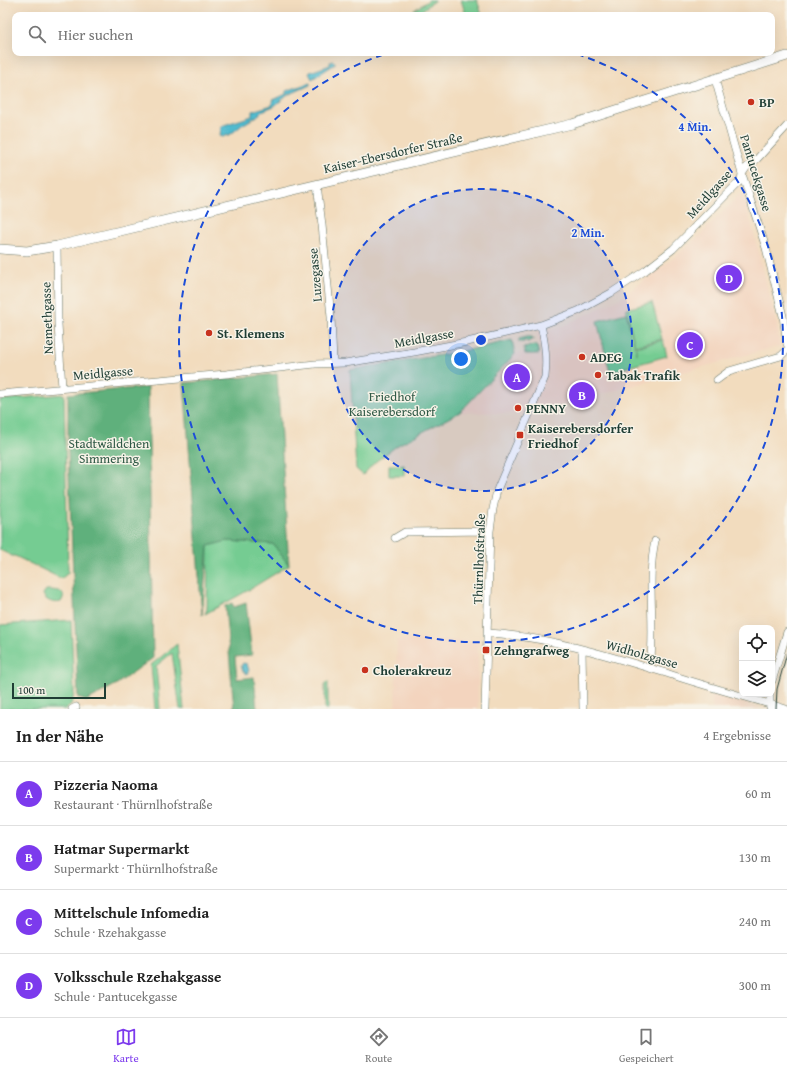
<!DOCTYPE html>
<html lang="de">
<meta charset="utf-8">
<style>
body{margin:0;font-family:"Gentium Book Plus",serif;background:#f6f6f6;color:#222}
.controls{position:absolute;right:12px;bottom:12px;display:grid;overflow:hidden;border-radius:8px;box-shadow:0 4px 16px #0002}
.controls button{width:36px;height:36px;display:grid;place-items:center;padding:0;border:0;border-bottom:1px solid #e0e0e0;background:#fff;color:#222;font:20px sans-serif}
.scale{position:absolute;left:12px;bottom:10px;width:94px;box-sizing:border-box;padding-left:4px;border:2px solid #1f3d34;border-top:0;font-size:11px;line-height:14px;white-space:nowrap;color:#1f3d34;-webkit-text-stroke:3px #f7f3e8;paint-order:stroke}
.you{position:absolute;left:461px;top:359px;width:14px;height:14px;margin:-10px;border:3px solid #fff;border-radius:50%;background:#1a73e8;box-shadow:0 0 0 6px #1a73e833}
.badge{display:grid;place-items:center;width:26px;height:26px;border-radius:50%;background:#7c3aed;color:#fff;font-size:13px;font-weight:700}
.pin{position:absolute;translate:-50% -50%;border:2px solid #fff;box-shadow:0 1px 4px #0006}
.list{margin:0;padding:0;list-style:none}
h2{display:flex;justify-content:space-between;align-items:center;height:52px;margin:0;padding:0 16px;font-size:17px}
h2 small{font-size:13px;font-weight:400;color:#767676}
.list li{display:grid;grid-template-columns:26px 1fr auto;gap:12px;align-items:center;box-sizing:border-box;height:64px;padding:0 16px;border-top:1px solid #e0e0e0}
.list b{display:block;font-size:15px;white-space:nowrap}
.list p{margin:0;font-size:13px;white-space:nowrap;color:#767676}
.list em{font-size:13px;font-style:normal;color:#767676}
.icon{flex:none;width:22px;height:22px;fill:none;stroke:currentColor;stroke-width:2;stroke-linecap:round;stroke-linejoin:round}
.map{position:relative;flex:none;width:787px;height:709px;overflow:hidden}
.search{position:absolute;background:#fff;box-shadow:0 4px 16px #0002;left:12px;right:12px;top:12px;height:44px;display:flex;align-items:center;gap:10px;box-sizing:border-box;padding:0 14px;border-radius:8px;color:#767676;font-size:15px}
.sheet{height:308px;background:#fff}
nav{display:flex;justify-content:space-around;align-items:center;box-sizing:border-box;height:56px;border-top:1px solid #e0e0e0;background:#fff;font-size:11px;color:#767676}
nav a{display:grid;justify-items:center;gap:2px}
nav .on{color:#7c3aed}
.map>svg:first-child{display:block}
.built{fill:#f3d4be}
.green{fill:#74cc92;stroke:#4a8463}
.forest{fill:#5fb07c;stroke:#3f7658}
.water{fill:#51bace;stroke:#387c81}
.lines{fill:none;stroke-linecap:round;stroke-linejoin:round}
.minor-casing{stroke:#697564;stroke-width:8}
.major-casing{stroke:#697564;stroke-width:10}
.minor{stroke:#fff;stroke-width:7}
.major{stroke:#fff;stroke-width:9}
.tram{stroke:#1f3d34;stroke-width:1}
.ring{fill:none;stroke:#1d4ed8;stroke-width:2;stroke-dasharray:7 5}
.poi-dot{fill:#c8321e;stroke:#f7f3e8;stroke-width:1.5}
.labels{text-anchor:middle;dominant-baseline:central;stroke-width:3;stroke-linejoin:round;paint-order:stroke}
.poi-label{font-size:13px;font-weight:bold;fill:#1f3d34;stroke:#f7f3e8;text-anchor:start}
.street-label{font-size:13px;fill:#1f3d34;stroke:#f7f3e8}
.park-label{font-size:13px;fill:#305a47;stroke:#f7f3e8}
.centre{fill:#1d4ed8;stroke:#f7f3e8;stroke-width:2}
.ring-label{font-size:12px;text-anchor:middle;font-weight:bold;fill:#1d4ed8;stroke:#f7f3e8;stroke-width:3;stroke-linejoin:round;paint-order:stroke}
</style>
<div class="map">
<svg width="787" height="709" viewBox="0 0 787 709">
<rect width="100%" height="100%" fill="#f7f3e8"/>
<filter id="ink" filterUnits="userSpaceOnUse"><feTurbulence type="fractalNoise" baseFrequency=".025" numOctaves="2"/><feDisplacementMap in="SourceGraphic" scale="8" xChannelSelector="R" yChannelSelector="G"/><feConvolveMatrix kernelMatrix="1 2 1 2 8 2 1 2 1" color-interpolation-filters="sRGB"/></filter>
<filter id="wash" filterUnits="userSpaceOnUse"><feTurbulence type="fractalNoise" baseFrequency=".012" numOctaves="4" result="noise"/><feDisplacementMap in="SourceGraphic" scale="16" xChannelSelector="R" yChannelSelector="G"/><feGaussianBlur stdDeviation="0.9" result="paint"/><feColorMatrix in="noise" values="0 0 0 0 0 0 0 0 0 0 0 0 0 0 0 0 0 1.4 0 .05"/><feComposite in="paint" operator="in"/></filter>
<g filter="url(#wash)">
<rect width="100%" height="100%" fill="#f2dcbe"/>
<path class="built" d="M740 194 743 195 752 226 777 325 780 346 529 414 460 412 515 354 525 352V354H541L539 344 536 332 555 329 565 325 619 299 675 257 698 237Z
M397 639 479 641 478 647V709H395Z
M712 694 758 707 759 709H712Z"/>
<path class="green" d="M429 0H435L416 15H407Z
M461 0H477L482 15H466Z
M652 302 662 339 635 346 626 309Z
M626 313 637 354 636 347 663 340 667 356 610 372 597 321Z
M527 337H532L534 339 527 342 525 340 524 342H519V339Z
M512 340 515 354 460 412 398 445 375 462 363 475 356 469 350 370 460 352Z
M536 345 537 346 539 354H525L524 347 527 348 529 346Z
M64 394 68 569V573L62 578H60L15 556H12L0 550V400Z
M389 465H404V476H389Z
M227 541 273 544 289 565 247 591 205 614 207 609 208 546Z
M46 590C54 590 69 590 61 602 54 604 45 601 43 594Z
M71 620 74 692C73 700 72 706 65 709H0V625Z
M177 644 184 709H180L172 653 156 666 160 709H155L151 665Z
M328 682V709H325V683Z"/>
<path class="forest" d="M277 374 289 565 273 544 227 541 208 546 202 615 184 383Z
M148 387 153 658 117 684 86 701 78 698 68 451V394Z
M232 603 234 607 246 603 252 655 235 657 237 679 254 677 257 709H234L225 606Z"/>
<path class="water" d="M333 61 335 62V64L312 79 309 73 310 72 330 65V62Z
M309 83H310V85L288 95 274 106 262 111 259 115 242 125 231 134 223 137 220 136 221 127 224 125 252 116V111L272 105 273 100 286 94V91Z
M243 663 247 664 249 670 247 674 243 671 241 666Z"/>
</g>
<g filter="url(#ink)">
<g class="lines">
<g class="minor-casing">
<path id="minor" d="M715 79 742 174 766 248 783 316 787 344
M317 185 322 225 331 317 333 362
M57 246 58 324 62 388
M717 380 729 371 781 356 787 350
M0 394 226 374 315 364 345 363 414 352 467 342 541 325 578 311 611 293 646 270 673 249 724 197 741 180 742 174 746 168 757 159 787 126
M395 538 405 532 490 531
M488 633C550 637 610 656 669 674 708 687 747 697 786 709
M582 649 583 709
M650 668C656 626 646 583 655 541
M772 681 787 632
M770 708V694
M72 709 76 707
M485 709 490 531 493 509 497 490 545 377C547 357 545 344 541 325"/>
</g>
<g class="major-casing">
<path id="major" d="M0 249 27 251 57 246 572 124 787 56"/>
</g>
<use href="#minor" class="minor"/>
<use href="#major" class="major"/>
<path class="tram" d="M776 709 777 689 787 653"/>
</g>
</g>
<circle cx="481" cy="340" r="151" fill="#1d4ed8" fill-opacity=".12"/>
<g class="ring">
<circle cx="481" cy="340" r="151"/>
<path d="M577 54A302 302 0 1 1 385 54"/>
</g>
<g class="poi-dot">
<circle cx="751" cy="102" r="4"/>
<circle cx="209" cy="333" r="4"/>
<circle cx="582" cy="357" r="4"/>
<circle cx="598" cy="375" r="4"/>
<circle cx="518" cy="408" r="4"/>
<rect x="516" y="431" width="8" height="8" rx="2"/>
<rect x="482" y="646" width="8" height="8" rx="2"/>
<circle cx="365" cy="670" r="4"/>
</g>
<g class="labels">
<g class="poi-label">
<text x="759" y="102">BP</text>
<text x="217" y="333">St. Klemens</text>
<text x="590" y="357">ADEG</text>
<text x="606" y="375">Tabak Trafik</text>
<text x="526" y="408">PENNY</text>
<text x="528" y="428">Kaiserebersdorfer<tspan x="528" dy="15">Friedhof</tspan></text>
<text x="494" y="650">Zehngrafweg</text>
<text x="373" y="670">Cholerakreuz</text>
</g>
<g class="street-label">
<text transform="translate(393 153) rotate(-13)">Kaiser-Ebersdorfer Straße</text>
<text transform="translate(756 173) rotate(73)">Pantucekgasse</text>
<text transform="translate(709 194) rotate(-48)">Meidlgasse</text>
<text transform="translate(315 275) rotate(-95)">Luzegasse</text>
<text transform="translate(47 318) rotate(-92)">Nemethgasse</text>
<text transform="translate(424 338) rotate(-10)">Meidlgasse</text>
<text transform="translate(103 373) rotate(-5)">Meidlgasse</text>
<text transform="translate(479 559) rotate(-88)">Thürnlhofstraße</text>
<text transform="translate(642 654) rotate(16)">Widholzgasse</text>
</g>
<g class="park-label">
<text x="392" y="396">Friedhof<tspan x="392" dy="15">Kaiserebersdorf</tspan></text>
<text x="109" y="443">Stadtwäldchen<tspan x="109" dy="15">Simmering</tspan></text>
</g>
</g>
<circle cx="481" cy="340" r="6" class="centre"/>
<g class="ring-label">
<text x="695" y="131">4 Min.</text>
<text x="588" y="237">2 Min.</text>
</g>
</svg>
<div class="controls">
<button><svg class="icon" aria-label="locate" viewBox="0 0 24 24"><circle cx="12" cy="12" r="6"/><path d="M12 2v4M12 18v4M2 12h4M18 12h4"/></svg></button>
<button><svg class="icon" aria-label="layers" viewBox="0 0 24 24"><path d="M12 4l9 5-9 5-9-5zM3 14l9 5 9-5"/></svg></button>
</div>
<div class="scale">100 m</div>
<div class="you"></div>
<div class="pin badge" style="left:517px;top:377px">A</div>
<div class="pin badge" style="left:582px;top:395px">B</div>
<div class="pin badge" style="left:690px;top:345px">C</div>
<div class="pin badge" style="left:729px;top:278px">D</div>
<div class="search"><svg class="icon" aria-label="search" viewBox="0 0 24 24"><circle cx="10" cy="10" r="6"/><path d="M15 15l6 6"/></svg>Hier suchen</div>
</div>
<section class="sheet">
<h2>In der Nähe<small>4 Ergebnisse</small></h2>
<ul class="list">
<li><span class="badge">A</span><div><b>Pizzeria Naoma</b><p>Restaurant · Thürnlhofstraße</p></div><em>60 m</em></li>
<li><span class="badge">B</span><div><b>Hatmar Supermarkt</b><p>Supermarkt · Thürnlhofstraße</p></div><em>130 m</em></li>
<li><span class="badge">C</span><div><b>Mittelschule Infomedia</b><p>Schule · Rzehakgasse</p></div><em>240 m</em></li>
<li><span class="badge">D</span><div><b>Volksschule Rzehakgasse</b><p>Schule · Pantucekgasse</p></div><em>300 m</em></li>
</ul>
</section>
<nav>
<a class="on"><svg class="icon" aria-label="map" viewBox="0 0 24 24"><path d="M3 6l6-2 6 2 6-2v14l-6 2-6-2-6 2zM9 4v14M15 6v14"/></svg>Karte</a>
<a><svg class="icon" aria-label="directions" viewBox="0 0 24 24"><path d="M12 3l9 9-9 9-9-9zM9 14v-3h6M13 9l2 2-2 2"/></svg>Route</a>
<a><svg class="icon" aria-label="saved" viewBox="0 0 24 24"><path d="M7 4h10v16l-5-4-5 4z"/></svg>Gespeichert</a>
</nav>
